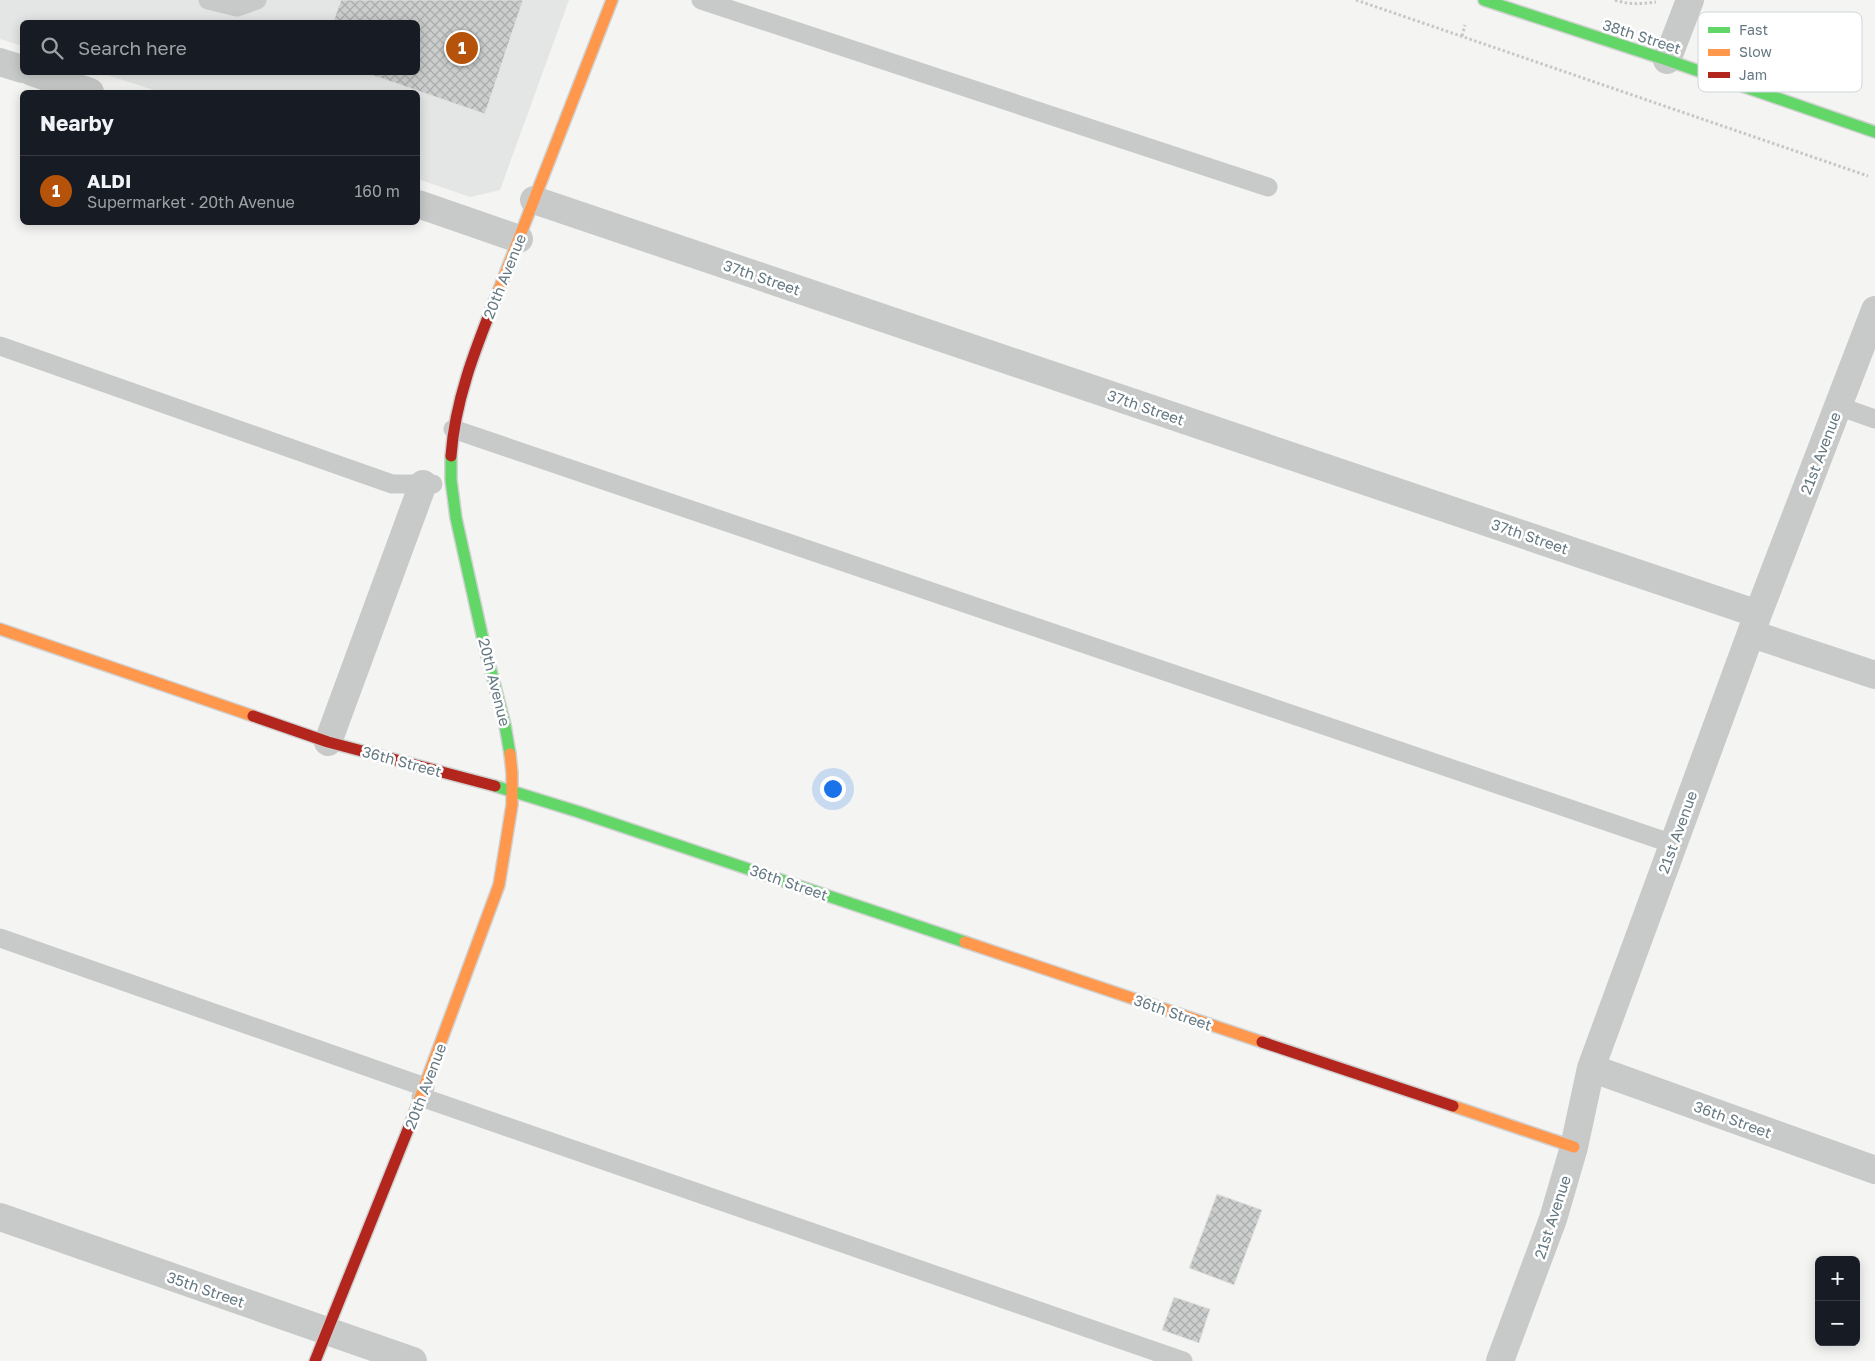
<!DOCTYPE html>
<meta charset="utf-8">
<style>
body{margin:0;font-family:"Golos Text",sans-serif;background:#20242c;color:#f1f3f6}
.controls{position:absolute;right:15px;bottom:15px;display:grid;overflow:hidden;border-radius:8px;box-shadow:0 2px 12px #0003}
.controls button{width:45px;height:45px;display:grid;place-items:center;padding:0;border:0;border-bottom:1px solid #363941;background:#171b24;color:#f1f3f6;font:25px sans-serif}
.you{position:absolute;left:832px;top:788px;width:18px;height:18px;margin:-12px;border:4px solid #fff;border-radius:50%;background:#1a73e8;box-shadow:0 0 0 8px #1a73e833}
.badge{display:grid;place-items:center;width:32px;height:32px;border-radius:50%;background:#b45309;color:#fff;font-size:16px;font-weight:700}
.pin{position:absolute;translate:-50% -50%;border:2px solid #fff;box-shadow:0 1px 5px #0006}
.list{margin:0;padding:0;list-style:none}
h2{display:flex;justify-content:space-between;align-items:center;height:65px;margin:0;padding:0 20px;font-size:21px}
h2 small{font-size:16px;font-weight:400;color:#9ea1a6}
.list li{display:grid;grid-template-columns:32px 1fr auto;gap:15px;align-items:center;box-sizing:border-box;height:70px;padding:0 20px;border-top:1px solid #363941}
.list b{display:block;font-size:19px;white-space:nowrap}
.list p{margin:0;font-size:16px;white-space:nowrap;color:#9ea1a6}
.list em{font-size:16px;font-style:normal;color:#9ea1a6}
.icon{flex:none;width:28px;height:28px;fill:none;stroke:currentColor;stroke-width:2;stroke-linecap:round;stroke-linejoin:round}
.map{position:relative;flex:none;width:1875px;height:1361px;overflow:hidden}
.search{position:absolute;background:#171b24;box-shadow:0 2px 12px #0003;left:20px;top:20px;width:400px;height:55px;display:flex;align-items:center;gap:12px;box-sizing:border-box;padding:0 18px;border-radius:8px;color:#9ea1a6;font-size:19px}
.panel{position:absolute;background:#171b24;box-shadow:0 2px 12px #0003;left:20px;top:90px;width:400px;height:135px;border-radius:8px}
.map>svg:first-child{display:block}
.built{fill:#e4e5e5}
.building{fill:url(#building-cross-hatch);stroke:#e3e3e2}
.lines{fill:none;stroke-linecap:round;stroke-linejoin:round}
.fast-casing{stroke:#d0d2d2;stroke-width:14}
.slow-casing{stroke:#d0d2d2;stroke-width:14}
.jam-casing{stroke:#d0d2d2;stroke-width:14}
.path{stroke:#c6c7c8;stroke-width:3;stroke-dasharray:2.5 2.5;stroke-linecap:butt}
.lane{stroke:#c8caca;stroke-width:19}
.street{stroke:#c8caca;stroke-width:28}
.fast{stroke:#63d668;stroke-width:11}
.slow{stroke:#ff974d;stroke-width:11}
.jam{stroke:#b3261e;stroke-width:11}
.labels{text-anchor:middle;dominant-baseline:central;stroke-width:5;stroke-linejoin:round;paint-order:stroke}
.street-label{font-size:15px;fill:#647882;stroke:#fff}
.key{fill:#fff;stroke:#d0d6da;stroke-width:1}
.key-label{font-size:14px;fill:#647882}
</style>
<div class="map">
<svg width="1875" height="1361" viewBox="0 0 1875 1361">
<defs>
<pattern id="building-cross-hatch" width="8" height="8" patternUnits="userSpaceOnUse" patternTransform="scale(1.25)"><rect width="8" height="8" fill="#cccecd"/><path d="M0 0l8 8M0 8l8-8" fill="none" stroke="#a9acac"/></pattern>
</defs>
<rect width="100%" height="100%" fill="#f4f4f2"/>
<path class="built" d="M0 0H569L500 190 470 197 418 179V92H160L101 73 418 72V22H22V46L0 39Z"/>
<path class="building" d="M341 0H523L485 114 363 72H418V22H333Z
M1217 1194 1262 1210 1234 1285 1189 1268Z
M1174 1297 1210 1309 1199 1343 1162 1330Z"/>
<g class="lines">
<g class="fast-casing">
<path id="fast" d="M1484 0 1667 60 1875 132
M451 456V480L456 518 484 644 505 725 510 754
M495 786 579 812 965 942"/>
</g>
<g class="slow-casing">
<path id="slow" d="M498 292 612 0
M0 629 253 716
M965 942 1262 1042
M1453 1106 1574 1147
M413 1117 499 885 512 805V773L510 754"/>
</g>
<g class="jam-casing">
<path id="jam" d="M451 456C455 398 477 345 498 292
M253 716 328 742 495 786
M1262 1042 1453 1106
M315 1361 413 1117"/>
</g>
<path class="path" d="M1356 0 1868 176
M1615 0C1629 5 1641 4 1656 2
M1462 36 1465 25"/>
<path class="lane" d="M208 0 237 7 257 0
M701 0 1268 187
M0 346 392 484H433
M1838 406 1875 419
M453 429 1673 844
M0 938 425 1087
M421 1097 1183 1361"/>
<path class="street" d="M1667 60 1690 0
M0 62 22 69
M32 72 90 92
M534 200 1758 614
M418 204 519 239
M1752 634 1875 675
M328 742 423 484
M1591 1068 1875 1170
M0 1217 413 1361
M1500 1361 1553 1219 1574 1147 1591 1068 1758 614 1875 310"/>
<use href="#fast" class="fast"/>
<use href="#slow" class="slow"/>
<use href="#jam" class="jam"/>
</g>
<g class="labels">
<g class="street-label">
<text transform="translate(1642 36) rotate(18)">38th Street</text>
<text transform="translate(504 276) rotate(-68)">20th Avenue</text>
<text transform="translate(762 277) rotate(19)">37th Street</text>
<text transform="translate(1146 407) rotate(19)">37th Street</text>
<text transform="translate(1820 453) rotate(-69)">21st Avenue</text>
<text transform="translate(1530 536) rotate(19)">37th Street</text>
<text transform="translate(495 682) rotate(76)">20th Avenue</text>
<text transform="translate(402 761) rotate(15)">36th Street</text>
<text transform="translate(1677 832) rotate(-70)">21st Avenue</text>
<text transform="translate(789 882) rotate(19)">36th Street</text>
<text transform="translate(1173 1012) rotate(19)">36th Street</text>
<text transform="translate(425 1086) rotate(-69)">20th Avenue</text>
<text transform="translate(1733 1119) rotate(20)">36th Street</text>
<text transform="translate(1552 1217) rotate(-72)">21st Avenue</text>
<text transform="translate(206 1289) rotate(19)">35th Street</text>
</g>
</g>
<rect x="1698" y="12" width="164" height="80" rx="8" class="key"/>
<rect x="1708" y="27" width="22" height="6" fill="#63d668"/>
<rect x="1708" y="49" width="22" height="7" fill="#ff974d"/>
<rect x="1708" y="72" width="22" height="6" fill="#b3261e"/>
<g class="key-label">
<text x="1739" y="35">Fast</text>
<text x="1739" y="57">Slow</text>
<text x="1739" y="80">Jam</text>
</g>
</svg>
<div class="controls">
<button>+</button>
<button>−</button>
</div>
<div class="you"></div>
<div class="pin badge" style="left:462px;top:48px">1</div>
<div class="search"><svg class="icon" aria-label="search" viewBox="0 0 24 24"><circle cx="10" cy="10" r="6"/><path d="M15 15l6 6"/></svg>Search here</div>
<section class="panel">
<h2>Nearby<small></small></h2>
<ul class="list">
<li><span class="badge">1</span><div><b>ALDI</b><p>Supermarket · 20th Avenue</p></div><em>160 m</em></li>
</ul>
</section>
</div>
